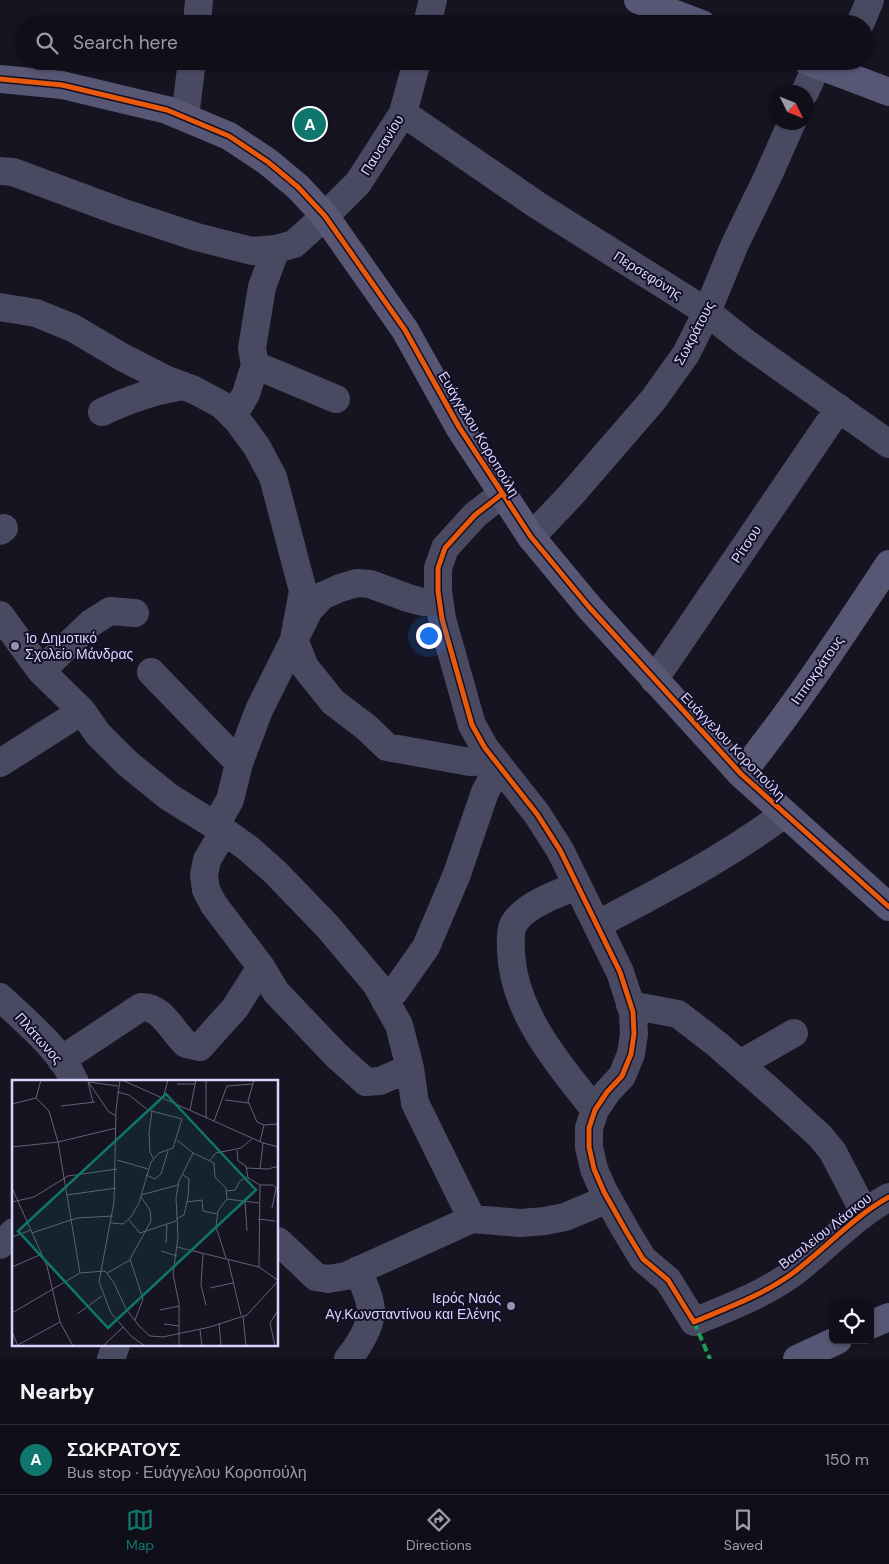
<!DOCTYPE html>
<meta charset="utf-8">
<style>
body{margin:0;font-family:"DM Sans",sans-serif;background:#1e1d26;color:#f1f3f6}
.controls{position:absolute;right:15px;bottom:15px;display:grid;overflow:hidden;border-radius:8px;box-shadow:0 1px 4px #0004}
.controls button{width:45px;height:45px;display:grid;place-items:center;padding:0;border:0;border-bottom:1px solid #302f38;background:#100f19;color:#f1f3f6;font:25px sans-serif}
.compass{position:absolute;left:769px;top:85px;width:45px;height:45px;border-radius:50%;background:#100f19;box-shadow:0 1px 4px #0004;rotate:133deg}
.you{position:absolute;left:428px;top:635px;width:18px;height:18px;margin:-12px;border:4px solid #fff;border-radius:50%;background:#1a73e8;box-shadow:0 0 0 8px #1a73e833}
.badge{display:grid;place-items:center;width:32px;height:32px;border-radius:50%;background:#0f766e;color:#fff;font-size:16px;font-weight:700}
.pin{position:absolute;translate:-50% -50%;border:2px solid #fff;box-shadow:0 1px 5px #0006}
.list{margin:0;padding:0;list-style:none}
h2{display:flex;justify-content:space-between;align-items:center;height:65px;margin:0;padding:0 20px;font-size:21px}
h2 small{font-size:16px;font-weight:400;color:#9c9ca2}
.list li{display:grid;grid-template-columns:32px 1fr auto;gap:15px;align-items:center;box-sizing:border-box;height:70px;padding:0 20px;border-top:1px solid #302f38}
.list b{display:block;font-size:19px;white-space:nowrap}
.list p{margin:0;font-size:16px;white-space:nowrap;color:#9c9ca2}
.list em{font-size:16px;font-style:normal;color:#9c9ca2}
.icon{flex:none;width:28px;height:28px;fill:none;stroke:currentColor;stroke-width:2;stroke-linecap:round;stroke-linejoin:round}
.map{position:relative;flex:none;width:889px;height:1359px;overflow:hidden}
.search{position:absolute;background:#100f19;box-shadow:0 1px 4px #0004;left:15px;right:15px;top:15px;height:55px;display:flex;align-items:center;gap:12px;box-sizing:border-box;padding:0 18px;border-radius:28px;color:#9c9ca2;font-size:19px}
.sheet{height:135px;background:#100f19}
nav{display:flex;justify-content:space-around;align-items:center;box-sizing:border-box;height:70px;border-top:1px solid #302f38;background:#100f19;font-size:14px;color:#9c9ca2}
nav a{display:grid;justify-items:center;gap:2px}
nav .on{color:#0f766e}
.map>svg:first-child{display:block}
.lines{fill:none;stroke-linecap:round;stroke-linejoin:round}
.street{stroke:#4a4962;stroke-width:28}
.secondary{stroke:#575674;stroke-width:28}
.quiet{stroke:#1a9f57;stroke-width:4;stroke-dasharray:8 4;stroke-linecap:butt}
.cycleway-casing{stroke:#130f26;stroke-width:8}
.cycleway{stroke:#e8590c;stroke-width:5}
.poi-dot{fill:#9591b1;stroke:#130f26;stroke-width:2}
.labels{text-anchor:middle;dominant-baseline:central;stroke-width:4;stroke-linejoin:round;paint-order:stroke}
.street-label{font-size:14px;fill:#d9d4ff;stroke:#130f26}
.poi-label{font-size:14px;fill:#d9d4ff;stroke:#130f26;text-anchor:start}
.inset-road{fill:none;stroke:#64617a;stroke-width:1}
.view{fill:#0f766e;fill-opacity:0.15;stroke:#0f766e;stroke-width:2.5}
.inset-edge{fill:none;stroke:#d9d4ff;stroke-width:2.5}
</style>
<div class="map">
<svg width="889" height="1359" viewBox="0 0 889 1359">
<rect width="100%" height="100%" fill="#161421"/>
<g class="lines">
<path class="street" d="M197 24 199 0
M427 24 433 0
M860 24 870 0
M805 92 817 65
M403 113 537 205 707 312 746 343 889 444
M185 117 192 61
M0 171 13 172 121 212 197 237 252 251 276 249 294 244 325 216 358 183 403 113 417 61
M0 307 36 313 73 328 122 357 167 380 194 390 222 405 238 421 257 447 273 477 303 591 294 639 305 667 333 702 366 727 387 747 470 762 495 761
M255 365 336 399
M102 412C130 399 153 391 184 386
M233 416 246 394 255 365 252 348 262 287 276 249
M502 494 475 515 445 548 438 568V591L442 619 472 725 485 748 537 814 560 850 620 972 633 1012 634 1034 631 1054 622 1076 607 1092 595 1110 589 1128V1147L594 1169 604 1192 626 1231 643 1259 668 1280 694 1322C727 1308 763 1295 793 1273 826 1248 853 1217 889 1197
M0 531 4 528
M531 537 570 496 653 400 686 354 707 312 735 244 768 176 792 122
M0 615 41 671 82 711 98 734 127 763 169 797 224 831 249 849 275 872 328 927 376 984 399 1025 410 1068 415 1103 472 1219
M41 671 91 623 110 611 135 613
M151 672 239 763
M654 680 839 408
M0 763 82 711
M215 826 230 800 239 763 259 710 309 610 322 596 340 588 357 583 370 584 408 598 423 602 439 599
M224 831 207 860 204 875 206 890 214 905 261 967 276 992 336 1055 366 1082 380 1081 410 1068
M577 887C559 892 518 908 512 928 510 935 511 944 511 951 513 1012 559 1065 595 1110
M597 925C660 891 726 858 784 814
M0 997C25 1021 60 1049 75 1082
M385 1001 395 991 426 947 457 874 485 792 493 777 503 771
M630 1005 678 1014 718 1045 775 1095 820 1136 833 1152 864 1212
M61 1060 141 1007C162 1006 172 1031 186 1044L200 1047 235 1008 261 967
M740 1064 794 1033
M278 1241 316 1277 328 1279 346 1276 472 1219 521 1223 545 1221 565 1217 608 1199
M0 1245 14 1232
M111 1359 116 1345
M348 1359C358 1347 370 1328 371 1312 371 1299 363 1283 358 1270"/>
<path class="secondary" d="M638 0 702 24
M807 61 889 92
M0 79 62 85 167 110 229 136 268 162 298 187 325 216 405 330 459 427 531 537 589 607 741 774 889 907
M741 774C795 707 842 635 889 564
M870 1325 889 1317
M797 1359 838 1340"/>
<path class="quiet" d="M694 1322 710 1359"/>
<g class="cycleway-casing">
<path id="cycleway" d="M0 79 62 85 167 110 229 136 268 162 298 187 325 216 405 330 459 427 531 537 589 607 741 774 889 907
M502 494 475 515 445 548 438 568V591L442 619 472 725 485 748 537 814 560 850 620 972 633 1012 634 1034 631 1054 622 1076 607 1092 595 1110 589 1128V1147L594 1169 604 1192 626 1231 643 1259 668 1280 694 1322C727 1308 763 1295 793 1273 826 1248 853 1217 889 1197"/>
</g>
<use href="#cycleway" class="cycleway"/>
</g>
<g class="poi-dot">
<circle cx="15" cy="646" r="5"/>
<circle cx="511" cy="1306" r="5"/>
</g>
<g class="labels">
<g class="street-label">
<text transform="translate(382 145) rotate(-58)">Παυσανίου</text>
<text transform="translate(648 275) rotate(32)">Περσεφόνης</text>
<text transform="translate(694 333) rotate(-62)">Σωκράτους</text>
<text transform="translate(479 434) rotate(59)">Ευάγγελου Κοροπούλη</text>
<text transform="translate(746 544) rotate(-56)">Ρίτσου</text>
<text transform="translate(817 670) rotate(-55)">Ιπποκράτους</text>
<text transform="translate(733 746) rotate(46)">Ευάγγελου Κοροπούλη</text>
<text transform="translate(39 1038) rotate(48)">Πλάτωνος</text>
<text transform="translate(825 1231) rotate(-38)">Βασιλείου Λάσκου</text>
</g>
<g class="poi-label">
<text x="25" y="638">1ο Δημοτικό<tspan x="25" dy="16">Σχολείο Μάνδρας</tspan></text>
<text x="501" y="1298" text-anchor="end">Ιερός Ναός<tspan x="501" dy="16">Αγ.Κωνσταντίνου και Ελένης</tspan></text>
</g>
</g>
<g transform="translate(12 1080)">
<rect width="266" height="266" fill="#161421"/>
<path class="inset-road" d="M108 0 104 30 102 122 87 202 99 233 119 256 133 266M110 0 251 63 267 67M194 0V38M242 0 236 21 245 42 252 45 248 62M77 3 97 32 104 36M165 4H183M24 18 37 31 46 62 68 193M151 18 156 0M213 20 237 23M81 22 76 2 106 6M0 24 24 18 29 0M49 26 83 22M178 30 184 0M140 31 137 53 138 72 141 78M202 41 215 6 241 4M252 45 267 44M165 60 181 73 202 83 203 97 214 108 215 119 206 131 204 147 214 178M0 67 46 62 104 48M225 70 226 81 234 86 236 98 248 105H261L267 110M105 80 136 89M198 80 204 73 229 68 240 59M234 88 256 89 267 86M248 89 251 63M134 95 143 99 149 94 156 71M0 108 35 186 48 242 61 266M215 111 223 110 228 101 235 97M55 115 104 108M129 115 166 105M215 119 247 123M0 122 22 117 56 96 105 89M175 122 190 120 191 131 205 134M233 122 235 151M260 128 264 108M164 139 172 135 176 117 177 99 171 95M246 139 263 141M117 140 128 153 164 141M99 143 111 144 119 137 127 123 139 82 147 73 161 68 170 39 136 30 117 15 105 12M20 153 65 138 101 136M0 157 19 150M154 163 155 145M165 167 247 187 267 201M149 171 165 176M191 174 189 205 194 225M216 180 229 235M0 187 30 174M247 187 248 105M95 193 118 180M198 208 221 203M148 230 167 226M0 233 68 193 93 191 102 203 114 229 128 247 138 256 151 257 198 247 235 235 267 200M65 234 90 216M231 236 234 266M123 240 131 219 118 179 139 141 138 130 129 117M207 243 209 266M152 244 167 246M188 250 190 266M0 252 6 266M4 266 48 242M91 266 111 247M167 266V223L161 194 166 157 164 118 167 101 181 73M263 266 258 243 267 229"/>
<path class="view" d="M154 14 244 110 96 248 6 151Z"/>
<rect width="266" height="266" class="inset-edge"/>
</g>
</svg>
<div class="controls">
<button><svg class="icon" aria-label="locate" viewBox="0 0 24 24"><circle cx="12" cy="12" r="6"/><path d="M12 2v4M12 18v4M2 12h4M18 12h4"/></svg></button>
</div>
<svg class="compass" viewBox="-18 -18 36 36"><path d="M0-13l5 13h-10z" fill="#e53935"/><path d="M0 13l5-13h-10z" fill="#9c9ca2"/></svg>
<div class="you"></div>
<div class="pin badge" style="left:310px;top:124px">A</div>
<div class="search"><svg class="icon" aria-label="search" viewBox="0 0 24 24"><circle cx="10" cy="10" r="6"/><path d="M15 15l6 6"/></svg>Search here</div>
</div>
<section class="sheet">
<h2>Nearby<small></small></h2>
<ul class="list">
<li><span class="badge">A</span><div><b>ΣΩΚΡΑΤΟΥΣ</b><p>Bus stop · Ευάγγελου Κοροπούλη</p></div><em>150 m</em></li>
</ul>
</section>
<nav>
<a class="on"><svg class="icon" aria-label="map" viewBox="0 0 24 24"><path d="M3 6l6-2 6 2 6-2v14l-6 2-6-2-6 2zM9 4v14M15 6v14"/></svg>Map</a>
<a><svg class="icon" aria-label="directions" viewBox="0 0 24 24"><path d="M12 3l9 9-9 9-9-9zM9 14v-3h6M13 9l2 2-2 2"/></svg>Directions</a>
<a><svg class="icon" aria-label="saved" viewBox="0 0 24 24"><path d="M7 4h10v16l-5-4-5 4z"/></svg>Saved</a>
</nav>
